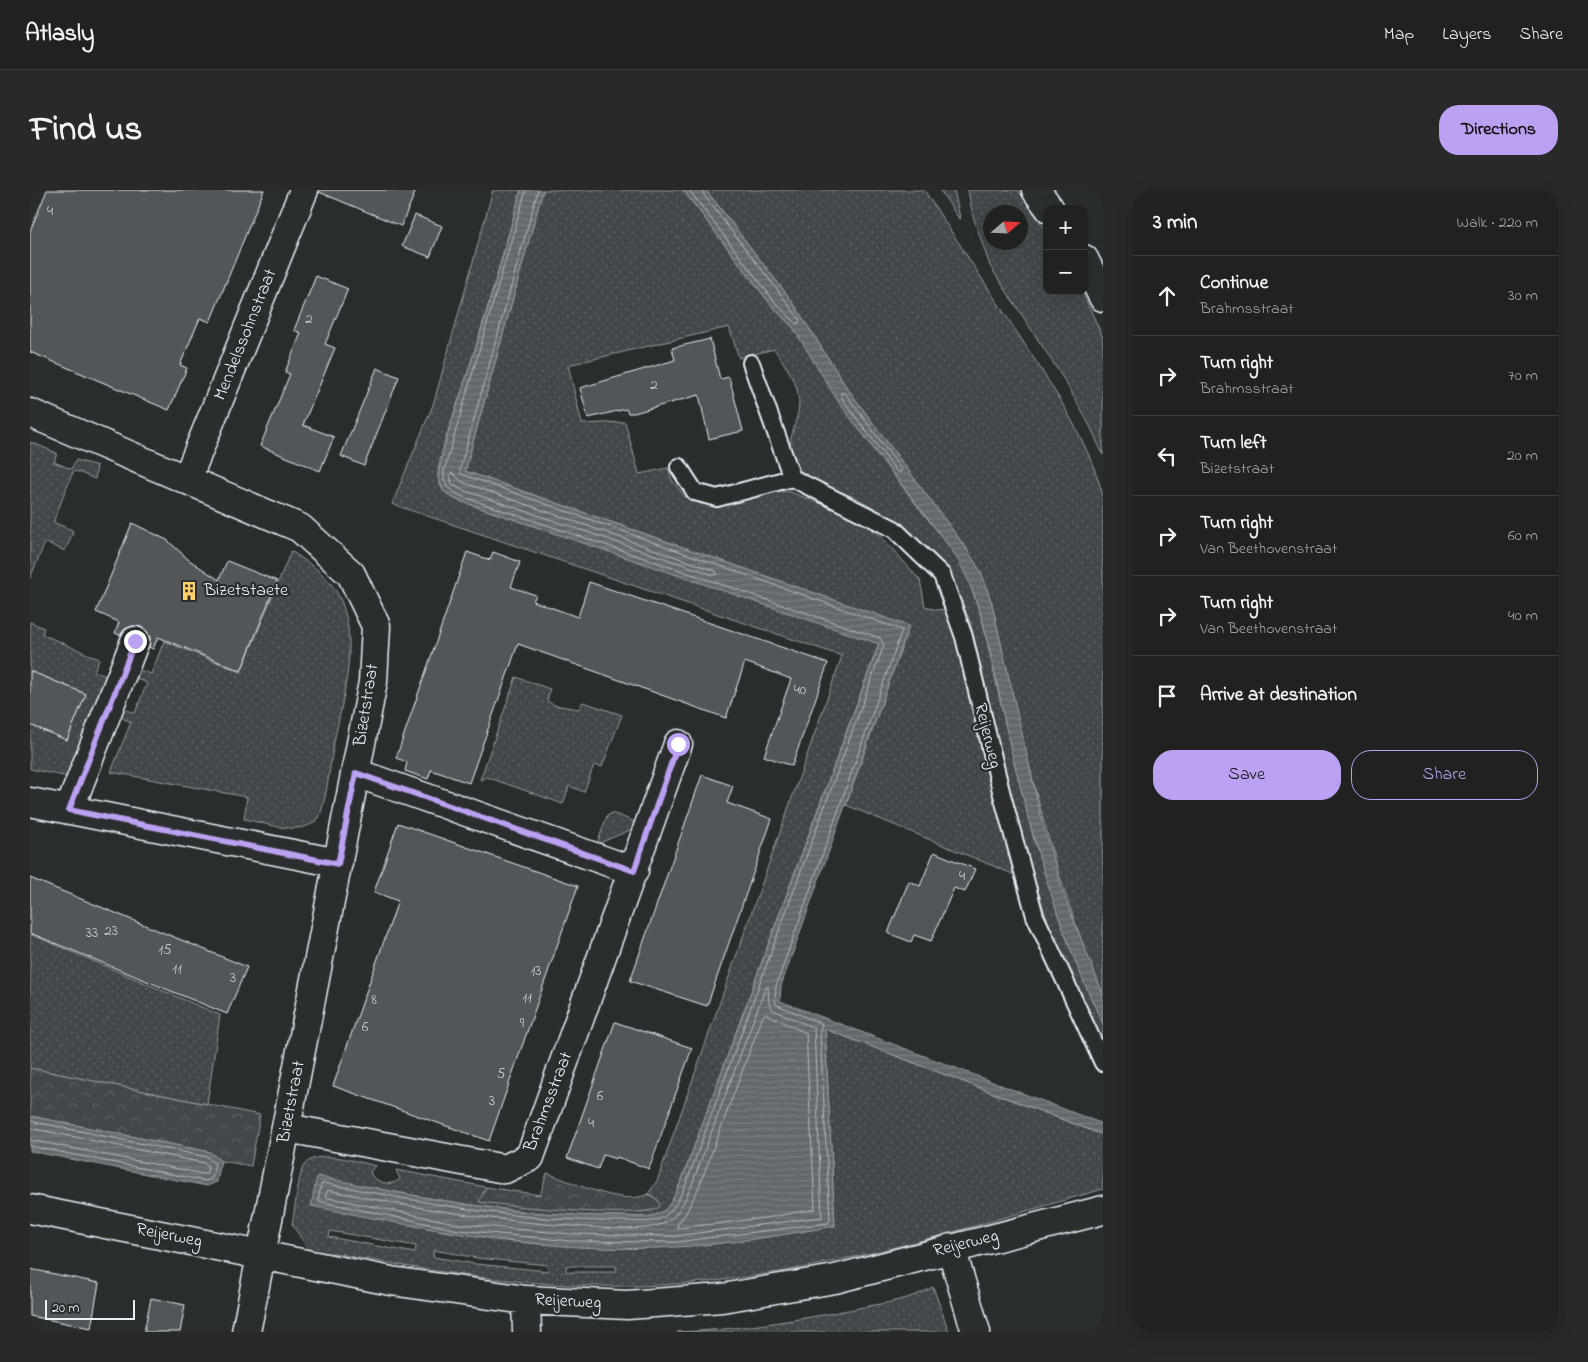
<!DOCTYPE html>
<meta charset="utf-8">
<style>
body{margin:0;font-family:"Indie Flower",sans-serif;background:#282a2a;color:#f1f3f6}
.controls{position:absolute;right:15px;top:15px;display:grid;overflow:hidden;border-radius:10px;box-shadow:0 5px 20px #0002}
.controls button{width:45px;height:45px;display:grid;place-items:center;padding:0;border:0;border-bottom:1px solid #3d3f40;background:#202222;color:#f1f3f6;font:25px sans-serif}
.compass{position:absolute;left:953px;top:15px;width:45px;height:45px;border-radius:50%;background:#202222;box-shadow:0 5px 20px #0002;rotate:71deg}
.scale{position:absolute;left:15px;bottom:12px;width:90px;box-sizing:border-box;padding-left:5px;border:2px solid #e8f1f8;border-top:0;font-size:14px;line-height:18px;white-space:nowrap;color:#e8f1f8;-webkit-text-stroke:4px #2a2d2e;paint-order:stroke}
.stop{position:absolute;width:15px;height:15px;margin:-11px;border:4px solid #bca0f2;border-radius:50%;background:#fff}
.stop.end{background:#bca0f2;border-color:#fff;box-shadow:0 1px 5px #0008}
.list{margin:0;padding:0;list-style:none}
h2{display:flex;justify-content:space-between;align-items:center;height:65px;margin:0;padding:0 20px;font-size:21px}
h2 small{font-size:16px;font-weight:400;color:#a2a4a5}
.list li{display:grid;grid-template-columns:32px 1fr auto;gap:15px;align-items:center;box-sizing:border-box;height:80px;padding:0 20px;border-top:1px solid #3d3f40}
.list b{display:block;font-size:19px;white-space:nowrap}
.list p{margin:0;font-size:16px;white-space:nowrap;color:#a2a4a5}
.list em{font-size:16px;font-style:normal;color:#a2a4a5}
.actions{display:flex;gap:10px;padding:15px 20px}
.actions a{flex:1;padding:11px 0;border:1px solid #bca0f2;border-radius:20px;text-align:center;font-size:18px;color:#bca0f2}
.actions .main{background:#bca0f2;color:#111}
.icon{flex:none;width:28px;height:28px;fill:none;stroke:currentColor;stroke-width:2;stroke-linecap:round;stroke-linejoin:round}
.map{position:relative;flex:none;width:1073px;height:1142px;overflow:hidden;border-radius:20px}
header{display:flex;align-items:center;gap:30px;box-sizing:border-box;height:70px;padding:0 25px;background:#202222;border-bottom:1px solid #3d3f40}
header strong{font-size:24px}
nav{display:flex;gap:28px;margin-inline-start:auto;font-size:18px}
.intro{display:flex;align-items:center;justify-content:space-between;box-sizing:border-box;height:120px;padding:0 30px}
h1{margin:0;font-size:35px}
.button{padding:12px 22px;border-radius:20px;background:#bca0f2;color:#111;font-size:18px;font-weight:700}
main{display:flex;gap:30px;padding:0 30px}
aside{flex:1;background:#202222;border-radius:20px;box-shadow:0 5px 20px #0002}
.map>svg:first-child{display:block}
.green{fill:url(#green-dots);stroke:#959ca0;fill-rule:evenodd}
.forest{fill:url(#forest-crowns);stroke:#959ca0}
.water{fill:url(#water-rules);stroke:#989fa3}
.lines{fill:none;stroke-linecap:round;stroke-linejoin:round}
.shore{stroke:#b3bac0;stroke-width:1}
.building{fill:#535759;stroke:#e8f1f8}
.lane-casing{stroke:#e8f1f8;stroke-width:20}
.street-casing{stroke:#e8f1f8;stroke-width:31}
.secondary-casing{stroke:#e8f1f8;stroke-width:31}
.lane{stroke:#2a2d2e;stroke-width:16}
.street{stroke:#2a2d2e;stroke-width:28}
.secondary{stroke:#2a2d2e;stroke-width:28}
.route{stroke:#bca0f2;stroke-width:6}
.labels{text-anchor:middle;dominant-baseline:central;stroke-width:4.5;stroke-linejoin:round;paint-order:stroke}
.number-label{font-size:15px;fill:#c3cad0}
.street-label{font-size:18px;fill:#e8f1f8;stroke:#2a2d2e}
.poi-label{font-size:18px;fill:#e8f1f8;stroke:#2a2d2e;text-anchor:start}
</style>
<header>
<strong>Atlasly</strong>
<nav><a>Map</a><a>Layers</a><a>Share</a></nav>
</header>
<div class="intro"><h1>Find us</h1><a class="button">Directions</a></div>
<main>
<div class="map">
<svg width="1073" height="1142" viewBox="0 0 1073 1142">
<defs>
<pattern id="green-dots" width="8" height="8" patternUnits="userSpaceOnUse" patternTransform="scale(1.25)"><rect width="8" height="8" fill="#424648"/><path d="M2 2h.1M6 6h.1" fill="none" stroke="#5d6163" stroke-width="1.8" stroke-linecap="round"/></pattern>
<pattern id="forest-crowns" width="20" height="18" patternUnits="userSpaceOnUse" patternTransform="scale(1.25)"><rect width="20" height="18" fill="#424648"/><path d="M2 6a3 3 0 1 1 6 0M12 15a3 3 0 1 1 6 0" fill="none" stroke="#5d6163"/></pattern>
<pattern id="water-rules" width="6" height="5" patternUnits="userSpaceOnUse" patternTransform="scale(1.25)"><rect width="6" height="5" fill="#63686b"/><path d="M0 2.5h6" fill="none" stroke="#797e81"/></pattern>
</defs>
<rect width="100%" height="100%" fill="#2a2d2e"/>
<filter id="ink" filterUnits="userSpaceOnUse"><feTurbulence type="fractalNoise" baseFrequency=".02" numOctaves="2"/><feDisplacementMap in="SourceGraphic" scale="10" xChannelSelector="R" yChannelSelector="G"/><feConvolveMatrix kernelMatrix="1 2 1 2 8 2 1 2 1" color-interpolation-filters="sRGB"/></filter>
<g filter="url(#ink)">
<path class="green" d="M463 0H491C473 64 455 128 435 191 428 213 407 267 408 287 409 298 417 306 427 310L849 453 651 992C645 1003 641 1017 630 1023 620 1029 603 1026 592 1026 509 1027 426 1014 345 998L462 1050 509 1054 616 1058 683 1054 805 1036 795 839 1070 944 1073 940V999C929 1040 782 1088 632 1095 521 1101 412 1084 304 1063L297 1066 282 1065 262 1034C265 1020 268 988 273 977 284 957 328 972 346 976L340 981 341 985C349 993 361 997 370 989L366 980 456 997 450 1012 515 1018 621 1021 623 1006 618 1004 627 991 812 466 362 314 403 215ZM300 1041 386 1056 385 1063 299 1047ZM404 1060 447 1068 517 1075 518 1081 446 1074 403 1067ZM536 1076H586V1082H536Z
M513 0H653L741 115 764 139 846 263 922 360 936 383 952 429 979 551 1004 650 1039 755 1073 834V859C1055 820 1036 781 1021 740 986 641 965 538 941 435 921 375 886 340 830 310 809 299 782 296 767 276 751 256 768 236 769 214 769 193 756 176 744 159L709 168 699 137 538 175 552 234 595 232 609 284 638 278 642 290 654 306 671 314 691 313 746 300 760 302 821 325 849 344 890 390 895 416 906 420 917 419 926 447 956 577 985 685 816 615 879 436 435 281Z
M676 0H894C925 48 957 96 988 144 1021 195 1057 246 1073 306V804C1019 678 992 547 962 414L951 382 936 358 817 198 762 111Z
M910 0H924L930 28 929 29Z
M938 0H988L1017 42V101H1052L1073 148V265L1061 238 1035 191 960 76 943 26ZM961 22H991V52H961Z
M0 252 27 263 24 272 41 279 46 270 67 276 65 289 46 281 43 282 24 330 25 333 42 340 43 343 35 361 17 353 14 355 0 388Z
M261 361C276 371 294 383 304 398 333 441 313 507 304 552 300 574 297 608 289 628 271 648 237 633 214 629L217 607 81 582 101 532 90 527 94 519 105 523 117 493 106 488 110 480 121 484 134 451 211 482Z
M0 432 14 438 12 444 69 469 64 481 80 488 39 587 0 579V535L37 550 56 504 0 481Z
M486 487 520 499 517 511 524 515 549 519 553 512 592 525 572 577 564 575 554 602 539 596 533 614 457 587 450 590Z
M582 623 608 633 605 638 567 654 577 626Z
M0 744 190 825 177 914 0 878Z
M903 1097 919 1142H647C709 1140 768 1130 829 1118 854 1113 881 1110 903 1097Z"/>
<path class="forest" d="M0 878 230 925 221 976 191 971 180 962 0 926Z
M517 983C542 992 594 1017 618 1004L628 1010 630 1016C621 1031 473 1015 449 1012L456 997 510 1005Z"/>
<path class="water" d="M491 0H513L435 281 879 436 751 796 750 811 1073 934 1071 944 795 839 805 1036C753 1045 700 1054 647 1057 523 1065 402 1040 281 1016L287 986C386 1007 487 1027 589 1026 601 1026 619 1029 630 1023 641 1017 645 1003 651 992L849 454 427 310 413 301 408 285 416 250 456 126Z
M653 0H676L762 111 817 198 936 358 951 382 962 414 1013 635 1036 711 1073 804V834C1029 744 1002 648 979 551 964 487 958 417 922 360L809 213 764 139 741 115Z
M0 926 180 962 191 971 187 992 177 996 0 961Z"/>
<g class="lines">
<path class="shore" d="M496 0 414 281V289L417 297 428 305 850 448 854 455 656 994C650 1006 645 1020 632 1028 621 1034 604 1031 591 1031 490 1032 392 1012 293 993L291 995 288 1011 429 1040 540 1051 646 1052 798 1033 800 1030 790 841 792 834 747 815 745 811 746 796 872 440 431 284 430 279 508 0
M659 0 744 111 766 133H769L770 130C739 87 705 47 674 5L673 0
M811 203H815L871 279V282H867L813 210Z
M423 283 432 292 686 381 687 384 684 385 430 299 422 294 420 285Z
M738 797 739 814 743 820 784 838 792 1027 645 1046 541 1044 430 1034 295 1007 298 1000C384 1018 469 1032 557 1037 577 1038 613 1042 632 1034 648 1028 654 1011 661 997L735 799Z
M736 824 776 843 785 1019 735 1028 648 1038 647 1035 656 1023 668 999 733 826Z
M0 931 177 967 185 974 182 988 176 991 0 956
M0 938 174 973 178 977 177 983 174 984 0 950"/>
</g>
<path class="building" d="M17 0H234L180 132 170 128 150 175 157 178 139 220 0 162V41Z
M289 0H386L371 36 289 2Z
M385 25 412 36 400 67 372 56Z
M286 86 318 99 295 154 305 158 273 235 304 247 290 281 230 256 260 184 255 182 271 143 264 140Z
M680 149 690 189 699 187 713 241 679 249 669 205 604 223H598L596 219 558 228 550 198 645 170 642 158Z
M347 178 369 187 334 276 311 266Z
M102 333 137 350 159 370 189 390 197 371 247 391 211 481 128 447 123 459 119 457 120 448 117 441 111 437 102 436 95 439 90 445 85 443 89 432 66 422Z
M437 362 460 370 463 362 490 372 481 397 506 405 503 411 548 427 559 392 798 473 762 576 734 566 761 489 715 472 696 528 488 454 439 593 401 580 398 589 375 581 377 572 366 568Z
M0 481 56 504 37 550 0 535Z
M672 585 703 596 697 613 742 629 677 816 600 791Z
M368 633 548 696 459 951 303 896 368 711 344 702Z
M904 662 945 679 935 702 924 698 901 751 884 745 881 752 858 743 879 691 890 696Z
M0 688 217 777 197 824 0 743Z
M585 832 662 858 619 979 587 967 586 969 573 965 568 979 537 968Z
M0 1079 69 1093 61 1138 0 1126Z
M121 1108 155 1115 150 1142H114Z"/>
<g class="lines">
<g class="lane-casing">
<path id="lane" d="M721 173 762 288
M649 277 665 302 687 308 762 288 864 339 912 385 934 447 971 601 1005 726 1073 873"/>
</g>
<g class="street-casing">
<path id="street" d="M0 223 270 338 321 384 346 436 343 492 216 1142
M157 289 274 0
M326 583 604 681
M0 612 308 673
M39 620 105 451
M257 938 475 979 500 967 648 554
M0 1019 361 1091 496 1110 597 1115 692 1108 805 1089 1073 1020
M921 1058 946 1142
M496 1110 497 1142"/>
</g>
<g class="secondary-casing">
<path id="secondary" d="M1006 0 1020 19
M1054 69 1073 107"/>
</g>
<use href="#lane" class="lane"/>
<use href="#street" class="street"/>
<use href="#secondary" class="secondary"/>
</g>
</g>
<g class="lines" filter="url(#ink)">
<path class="route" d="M105 451 39 620 308 674 326 583 604 681 648 554"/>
</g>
<defs>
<g id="building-bare" transform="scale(1.5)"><path d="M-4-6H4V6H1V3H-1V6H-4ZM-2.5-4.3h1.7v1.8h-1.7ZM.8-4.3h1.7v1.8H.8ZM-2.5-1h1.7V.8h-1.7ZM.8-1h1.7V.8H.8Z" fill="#ffd166" stroke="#2a2d2e" stroke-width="2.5" paint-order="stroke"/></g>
</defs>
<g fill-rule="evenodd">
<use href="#building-bare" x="159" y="401"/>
</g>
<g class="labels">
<g class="number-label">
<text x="20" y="21">4</text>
<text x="279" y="129">2</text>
<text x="624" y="195">2</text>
<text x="770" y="500">40</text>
<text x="932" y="686">4</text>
<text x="81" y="741">23</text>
<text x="62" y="743">33</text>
<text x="135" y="760">15</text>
<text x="147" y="779">11</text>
<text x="506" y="781">13</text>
<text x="203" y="788">3</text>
<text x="497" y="808">11</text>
<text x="344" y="810">8</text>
<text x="492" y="833">9</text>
<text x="335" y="837">6</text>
<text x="471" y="884">5</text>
<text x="570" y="906">6</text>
<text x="462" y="911">3</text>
<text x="561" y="933">4</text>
</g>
<g class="street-label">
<text transform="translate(216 145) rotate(-68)">Mendelssohnstraat</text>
<text transform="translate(337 515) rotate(-81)">Bizetstraat</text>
<text transform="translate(957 546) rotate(76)">Reijerweg</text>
<text transform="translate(262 912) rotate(-79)">Bizetstraat</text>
<text transform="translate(519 912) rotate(-69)">Brahmsstraat</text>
<text transform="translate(139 1046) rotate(11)">Reijerweg</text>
<text transform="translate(936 1054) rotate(-14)">Reijerweg</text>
<text transform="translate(538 1112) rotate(3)">Reijerweg</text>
</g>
<g class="poi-label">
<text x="174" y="401">Bizetstaete</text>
</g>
</g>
</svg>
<div class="controls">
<button>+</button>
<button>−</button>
</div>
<svg class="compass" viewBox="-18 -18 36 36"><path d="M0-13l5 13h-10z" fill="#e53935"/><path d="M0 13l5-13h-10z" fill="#a2a4a5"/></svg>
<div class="scale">20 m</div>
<div class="stop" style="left:648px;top:554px"></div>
<div class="stop end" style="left:105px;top:451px"></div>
</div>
<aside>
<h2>3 min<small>Walk · 220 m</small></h2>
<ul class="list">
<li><svg class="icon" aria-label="ahead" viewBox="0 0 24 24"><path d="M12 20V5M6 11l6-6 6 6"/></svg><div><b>Continue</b><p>Brahmsstraat</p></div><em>30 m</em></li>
<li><svg class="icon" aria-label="right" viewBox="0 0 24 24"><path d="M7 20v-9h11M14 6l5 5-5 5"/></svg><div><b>Turn right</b><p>Brahmsstraat</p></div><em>70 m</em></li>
<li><svg class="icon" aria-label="left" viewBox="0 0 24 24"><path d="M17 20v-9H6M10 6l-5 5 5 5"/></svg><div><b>Turn left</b><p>Bizetstraat</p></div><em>20 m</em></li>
<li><svg class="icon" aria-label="right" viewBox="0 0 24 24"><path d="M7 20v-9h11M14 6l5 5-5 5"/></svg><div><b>Turn right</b><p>Van Beethovenstraat</p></div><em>60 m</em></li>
<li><svg class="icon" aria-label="right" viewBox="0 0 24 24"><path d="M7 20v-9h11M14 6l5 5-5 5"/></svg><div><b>Turn right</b><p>Van Beethovenstraat</p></div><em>40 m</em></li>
<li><svg class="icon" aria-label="arrive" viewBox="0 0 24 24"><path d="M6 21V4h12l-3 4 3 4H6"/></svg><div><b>Arrive at destination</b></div></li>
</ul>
<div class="actions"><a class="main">Save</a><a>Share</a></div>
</aside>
</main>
